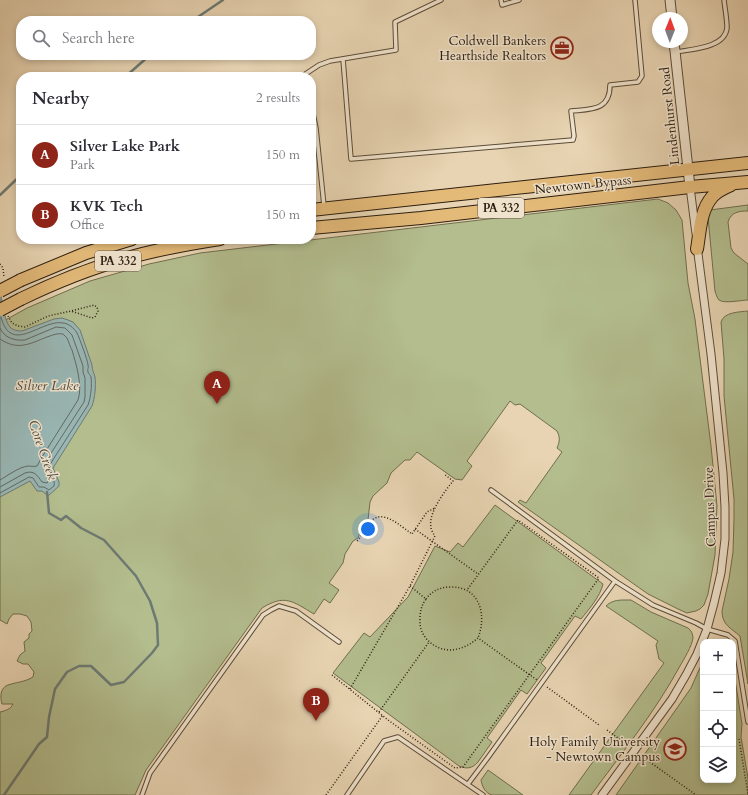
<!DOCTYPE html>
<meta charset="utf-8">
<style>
body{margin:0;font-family:Cardo,serif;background:#f7f7f7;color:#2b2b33}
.controls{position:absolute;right:12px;bottom:12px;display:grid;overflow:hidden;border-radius:8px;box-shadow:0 2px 6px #0003}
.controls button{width:36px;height:36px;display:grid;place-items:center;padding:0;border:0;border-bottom:1px solid #e1e1e2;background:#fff;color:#2b2b33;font:20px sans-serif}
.compass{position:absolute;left:652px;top:12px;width:36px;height:36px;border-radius:50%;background:#fff;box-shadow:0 2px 6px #0003;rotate:1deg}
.you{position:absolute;left:368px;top:529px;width:14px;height:14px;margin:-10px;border:3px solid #fff;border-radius:50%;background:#1a73e8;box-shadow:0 0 0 6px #1a73e833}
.badge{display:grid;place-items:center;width:26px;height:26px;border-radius:50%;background:#8f2418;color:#fff;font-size:13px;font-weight:700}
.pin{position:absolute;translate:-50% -33px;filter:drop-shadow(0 1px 2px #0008)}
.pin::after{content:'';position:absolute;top:21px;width:14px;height:12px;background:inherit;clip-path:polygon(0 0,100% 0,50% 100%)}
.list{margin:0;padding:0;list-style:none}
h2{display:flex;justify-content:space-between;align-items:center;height:52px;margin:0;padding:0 16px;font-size:17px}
h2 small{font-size:13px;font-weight:400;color:#7c7c81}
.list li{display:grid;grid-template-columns:26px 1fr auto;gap:12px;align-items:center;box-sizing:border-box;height:60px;padding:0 16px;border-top:1px solid #e1e1e2}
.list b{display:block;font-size:15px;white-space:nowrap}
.list p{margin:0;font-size:13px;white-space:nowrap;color:#7c7c81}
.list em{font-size:13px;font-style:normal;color:#7c7c81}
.icon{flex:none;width:22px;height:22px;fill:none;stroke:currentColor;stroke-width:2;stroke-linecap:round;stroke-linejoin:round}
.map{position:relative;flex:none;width:748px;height:795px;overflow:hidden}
.search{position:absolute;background:#fff;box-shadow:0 2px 6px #0003;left:16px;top:16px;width:300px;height:44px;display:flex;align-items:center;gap:10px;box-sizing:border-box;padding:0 14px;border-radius:16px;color:#7c7c81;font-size:15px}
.panel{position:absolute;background:#fff;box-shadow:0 2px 6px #0003;left:16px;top:72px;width:300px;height:172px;border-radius:16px}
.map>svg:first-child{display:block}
.green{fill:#b3bd8e;stroke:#706e4e}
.water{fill:#99b7b5;stroke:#6d7a73}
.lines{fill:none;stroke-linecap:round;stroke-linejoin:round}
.shore{stroke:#626a62;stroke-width:1}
.stream{stroke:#6d7a73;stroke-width:2.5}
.service-casing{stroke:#5b4c38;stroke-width:5.5}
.minor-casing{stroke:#5b4c38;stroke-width:9}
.tertiary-casing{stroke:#5b4c38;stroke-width:11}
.trunk-casing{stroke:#2c1e0f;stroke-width:14}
.path{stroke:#2c1e0f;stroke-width:1.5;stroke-dasharray:1 2;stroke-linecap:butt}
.service{stroke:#f0e3cd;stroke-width:3.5}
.minor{stroke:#f0e3cd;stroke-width:7}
.tertiary{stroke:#f0e3cd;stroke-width:9}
.trunk{stroke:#e4ba79;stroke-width:12}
.trunk-bridge-casing{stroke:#2c1e0f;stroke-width:14;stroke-linecap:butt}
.trunk-bridge{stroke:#e4ba79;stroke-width:12}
.labels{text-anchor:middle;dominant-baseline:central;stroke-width:3;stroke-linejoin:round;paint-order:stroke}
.shield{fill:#f0e3cd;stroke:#675948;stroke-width:1}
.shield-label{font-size:12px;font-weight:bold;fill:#2c1e0f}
.poi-label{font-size:13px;fill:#2c1e0f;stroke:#f0e3cd;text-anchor:end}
.street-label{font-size:13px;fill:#2c1e0f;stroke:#f0e3cd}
.water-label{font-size:14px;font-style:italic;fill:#4d4c41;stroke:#f0e3cd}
</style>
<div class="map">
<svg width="748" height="795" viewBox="0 0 748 795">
<rect width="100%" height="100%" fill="#e8d4b2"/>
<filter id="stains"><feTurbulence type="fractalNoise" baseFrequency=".005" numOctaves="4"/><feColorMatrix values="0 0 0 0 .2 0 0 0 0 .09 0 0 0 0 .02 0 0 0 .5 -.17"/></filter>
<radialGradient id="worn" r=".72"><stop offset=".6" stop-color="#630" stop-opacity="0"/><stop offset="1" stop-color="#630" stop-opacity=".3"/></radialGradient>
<path class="green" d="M658 199 668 203 676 210 682 220 688 283 695 319 711 446 717 506 715 555 708 594 704 605 700 609 696 611 687 613 678 609 648 594 518 502 520 500 526 503 562 452 557 448C560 441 560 437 557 431L520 404 515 405 510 401 467 461 472 466 462 480 455 479 417 452 410 460H405L391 473 387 483 373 496 370 502 368 520 362 527 358 538 353 541 345 554 343 563 329 583 339 590 330 603 324 599 314 614C292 601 285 594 262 608L146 770 135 795H0V712C5 711 11 709 13 704H2C0 697 0 688 8 685 17 682 25 682 33 677L34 672 28 664H23L17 661 20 655 25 651 24 642 29 638V634L32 631 31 622 27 616 20 614H13L9 619 7 624 0 620V323L27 308 90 281 149 264 200 253Z
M748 205V211C739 211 731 212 728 222L731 248 734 253 748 264V300C742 300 724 304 719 300 717 298 716 294 715 291L708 217 710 210Z
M748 311V684L740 636C731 628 722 625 722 611L729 579 733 552 734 519V499L724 396V359L721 322C724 312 739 312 748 311Z
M495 505 603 584C600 597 589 609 581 619L575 616 541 663 546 668 527 694 521 690 487 738 492 742 478 762C472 769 466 769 459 766L333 673 364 633 370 637 408 597 435 546 450 552 458 543 463 547Z
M624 600H631L651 612 688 628C691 630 693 634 693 638 692 646 684 659 680 666 655 712 622 753 591 795H569L664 663 659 659 656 645 658 641 606 606C611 601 617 600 624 600Z
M703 661V780H733V667L742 724 741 737 748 778V795H616L691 688Z
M488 770 523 795C517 795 497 795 492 795 485 793 482 786 481 780Z"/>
<path class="water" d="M0 290C2 298 4 321 10 327 12 330 18 331 22 331L54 319 62 318 68 320 73 322 80 330 92 365C92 370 94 373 95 377 96 387 95 397 92 406L53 468 59 482V486L48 496 42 491H37L30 481 0 497Z"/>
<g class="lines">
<path class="shore" d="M0 328C4 338 15 341 25 340L56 327 65 328 72 335 83 366V372L85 378V397L84 402 44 464C43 471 48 476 48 482L47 483 42 482C37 475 34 470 25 473L0 487
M0 339C18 351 29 344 47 337 53 335 57 333 63 334 64 335 66 337 67 338 69 342 70 347 72 350 76 364 83 386 78 400L42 457 37 466C34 467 31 466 28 466 19 467 7 476 0 480
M0 493 29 477 33 478 39 487H44L49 490 54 486C56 479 48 473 49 466L88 405C91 397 92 385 91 377 90 374 89 375 88 372 87 367 89 370 88 365 88 361 79 337 77 333 74 328 68 323 63 323 41 319 11 356 1 317"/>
<path class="stream" d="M192 21 223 0
M125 77 150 55
M0 195 21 175
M4 795 39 744 47 737 49 717 55 689 67 672 79 666H91L111 685 124 682 152 653 158 645 157 623 150 601 136 576 104 540 81 528 66 516 61 520 49 513 47 492"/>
<g class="service-casing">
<path id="service" d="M501 0 502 5 519 0
M676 52C692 49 725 48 727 28 727 19 725 9 724 0
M343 59 351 159 573 140 574 136 571 111C591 109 610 111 610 85L638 82 642 76 635 0
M301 77 319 65 330 61 396 50 395 22 441 0
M311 104 316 128 324 206
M491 490 615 581 653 605 696 623 707 629 728 635 735 641 748 722
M468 784 489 756 615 581
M142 795 150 773 263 615 271 610 279 606 296 611 339 642
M347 795 384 741 398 737 483 795"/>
</g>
<g class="minor-casing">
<path id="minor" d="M690 187 696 234
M602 795 672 699 686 675 697 654 707 629 714 603 721 573 725 539V507L723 473 711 354 697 246"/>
</g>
<g class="tertiary-casing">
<path id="tertiary" d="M670 0 672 18
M674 42 690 187"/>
</g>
<g class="trunk-casing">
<path id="trunk" d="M311 210C457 194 602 179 748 163
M311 228 421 218 690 187 748 182
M697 249C700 232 700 211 712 197 716 192 724 188 731 185
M21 280 86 253 132 239
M21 299C54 283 88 269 124 259 155 250 187 244 220 239"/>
</g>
<path class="path" d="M0 264 3 268 4 277
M8 316 12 323 18 326 25 327 48 316 71 311 94 305 97 307 98 311 95 317 92 318 71 311
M415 529 478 574
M357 541C363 535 363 529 369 523 382 507 400 526 412 534L427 512 435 508
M410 586 426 599C421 606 420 612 420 620 419 636 433 649 449 650 460 650 470 645 478 638L537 680
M426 599C432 591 440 587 450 587 480 586 487 615 478 638
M332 675 388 720 455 768 463 767 599 578 518 520 467 590
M547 687 599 725
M350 689 410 586 435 536C433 533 431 530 431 527 428 513 445 491 453 481L444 474
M379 712 429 642
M607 730 629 746
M739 739 748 794
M640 755 696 795
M326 795 383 715"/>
<use href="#service" class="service"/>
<use href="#minor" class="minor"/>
<use href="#tertiary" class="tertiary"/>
<use href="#trunk" class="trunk"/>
<g class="trunk-bridge-casing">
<path id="trunk-bridge" d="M0 291 21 280
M0 310 21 299"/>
</g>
<use href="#trunk-bridge" class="trunk-bridge"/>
</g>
<defs>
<g id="office-ring" transform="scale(1.15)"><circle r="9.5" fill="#f0e3cd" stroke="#8f2418" stroke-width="1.5"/><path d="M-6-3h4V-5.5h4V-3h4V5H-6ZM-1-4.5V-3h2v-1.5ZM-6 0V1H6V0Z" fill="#8f2418"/></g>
<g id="university-ring" transform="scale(1.15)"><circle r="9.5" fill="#f0e3cd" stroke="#8f2418" stroke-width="1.5"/><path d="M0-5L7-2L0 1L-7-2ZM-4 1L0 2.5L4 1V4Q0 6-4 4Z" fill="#8f2418"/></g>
</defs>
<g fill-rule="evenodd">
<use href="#office-ring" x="562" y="48"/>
<use href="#university-ring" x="675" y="749"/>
</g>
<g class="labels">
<g class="shield">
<rect x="478" y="198" width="46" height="20" rx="3"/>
<rect x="95" y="251" width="46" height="20" rx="3"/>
</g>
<g class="shield-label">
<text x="501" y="208">PA 332</text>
<text x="118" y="261">PA 332</text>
</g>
<g class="poi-label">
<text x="546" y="41">Coldwell Bankers<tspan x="546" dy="15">Hearthside Realtors</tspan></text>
<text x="660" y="742">Holy Family University<tspan x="660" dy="15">- Newtown Campus</tspan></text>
</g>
<g class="street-label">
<text transform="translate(670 116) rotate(-96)">Lindenhurst Road</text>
<text transform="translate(583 185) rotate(-6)">Newtown Bypass</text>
<text transform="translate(710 507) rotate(-92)">Campus Drive</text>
</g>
<g class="water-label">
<text x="47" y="385">Silver Lake</text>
<text transform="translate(43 450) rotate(71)">Core Creek</text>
</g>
</g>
<rect width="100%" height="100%" filter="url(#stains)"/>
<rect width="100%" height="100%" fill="url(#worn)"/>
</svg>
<div class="controls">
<button>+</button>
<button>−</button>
<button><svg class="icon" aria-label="locate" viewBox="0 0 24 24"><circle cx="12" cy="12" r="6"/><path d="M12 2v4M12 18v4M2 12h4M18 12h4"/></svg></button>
<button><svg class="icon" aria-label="layers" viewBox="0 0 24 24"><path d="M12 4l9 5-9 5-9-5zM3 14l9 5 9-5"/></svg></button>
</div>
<svg class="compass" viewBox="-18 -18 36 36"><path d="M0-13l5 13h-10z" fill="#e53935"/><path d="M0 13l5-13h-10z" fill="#7c7c81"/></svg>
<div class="you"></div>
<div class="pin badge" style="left:217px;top:404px">A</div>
<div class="pin badge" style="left:316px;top:721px">B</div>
<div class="search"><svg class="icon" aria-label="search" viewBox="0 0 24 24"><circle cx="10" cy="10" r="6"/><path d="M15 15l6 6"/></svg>Search here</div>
<section class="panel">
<h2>Nearby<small>2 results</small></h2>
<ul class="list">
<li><span class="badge">A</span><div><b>Silver Lake Park</b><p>Park</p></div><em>150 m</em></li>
<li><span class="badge">B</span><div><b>KVK Tech</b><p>Office</p></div><em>150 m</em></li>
</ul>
</section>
</div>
